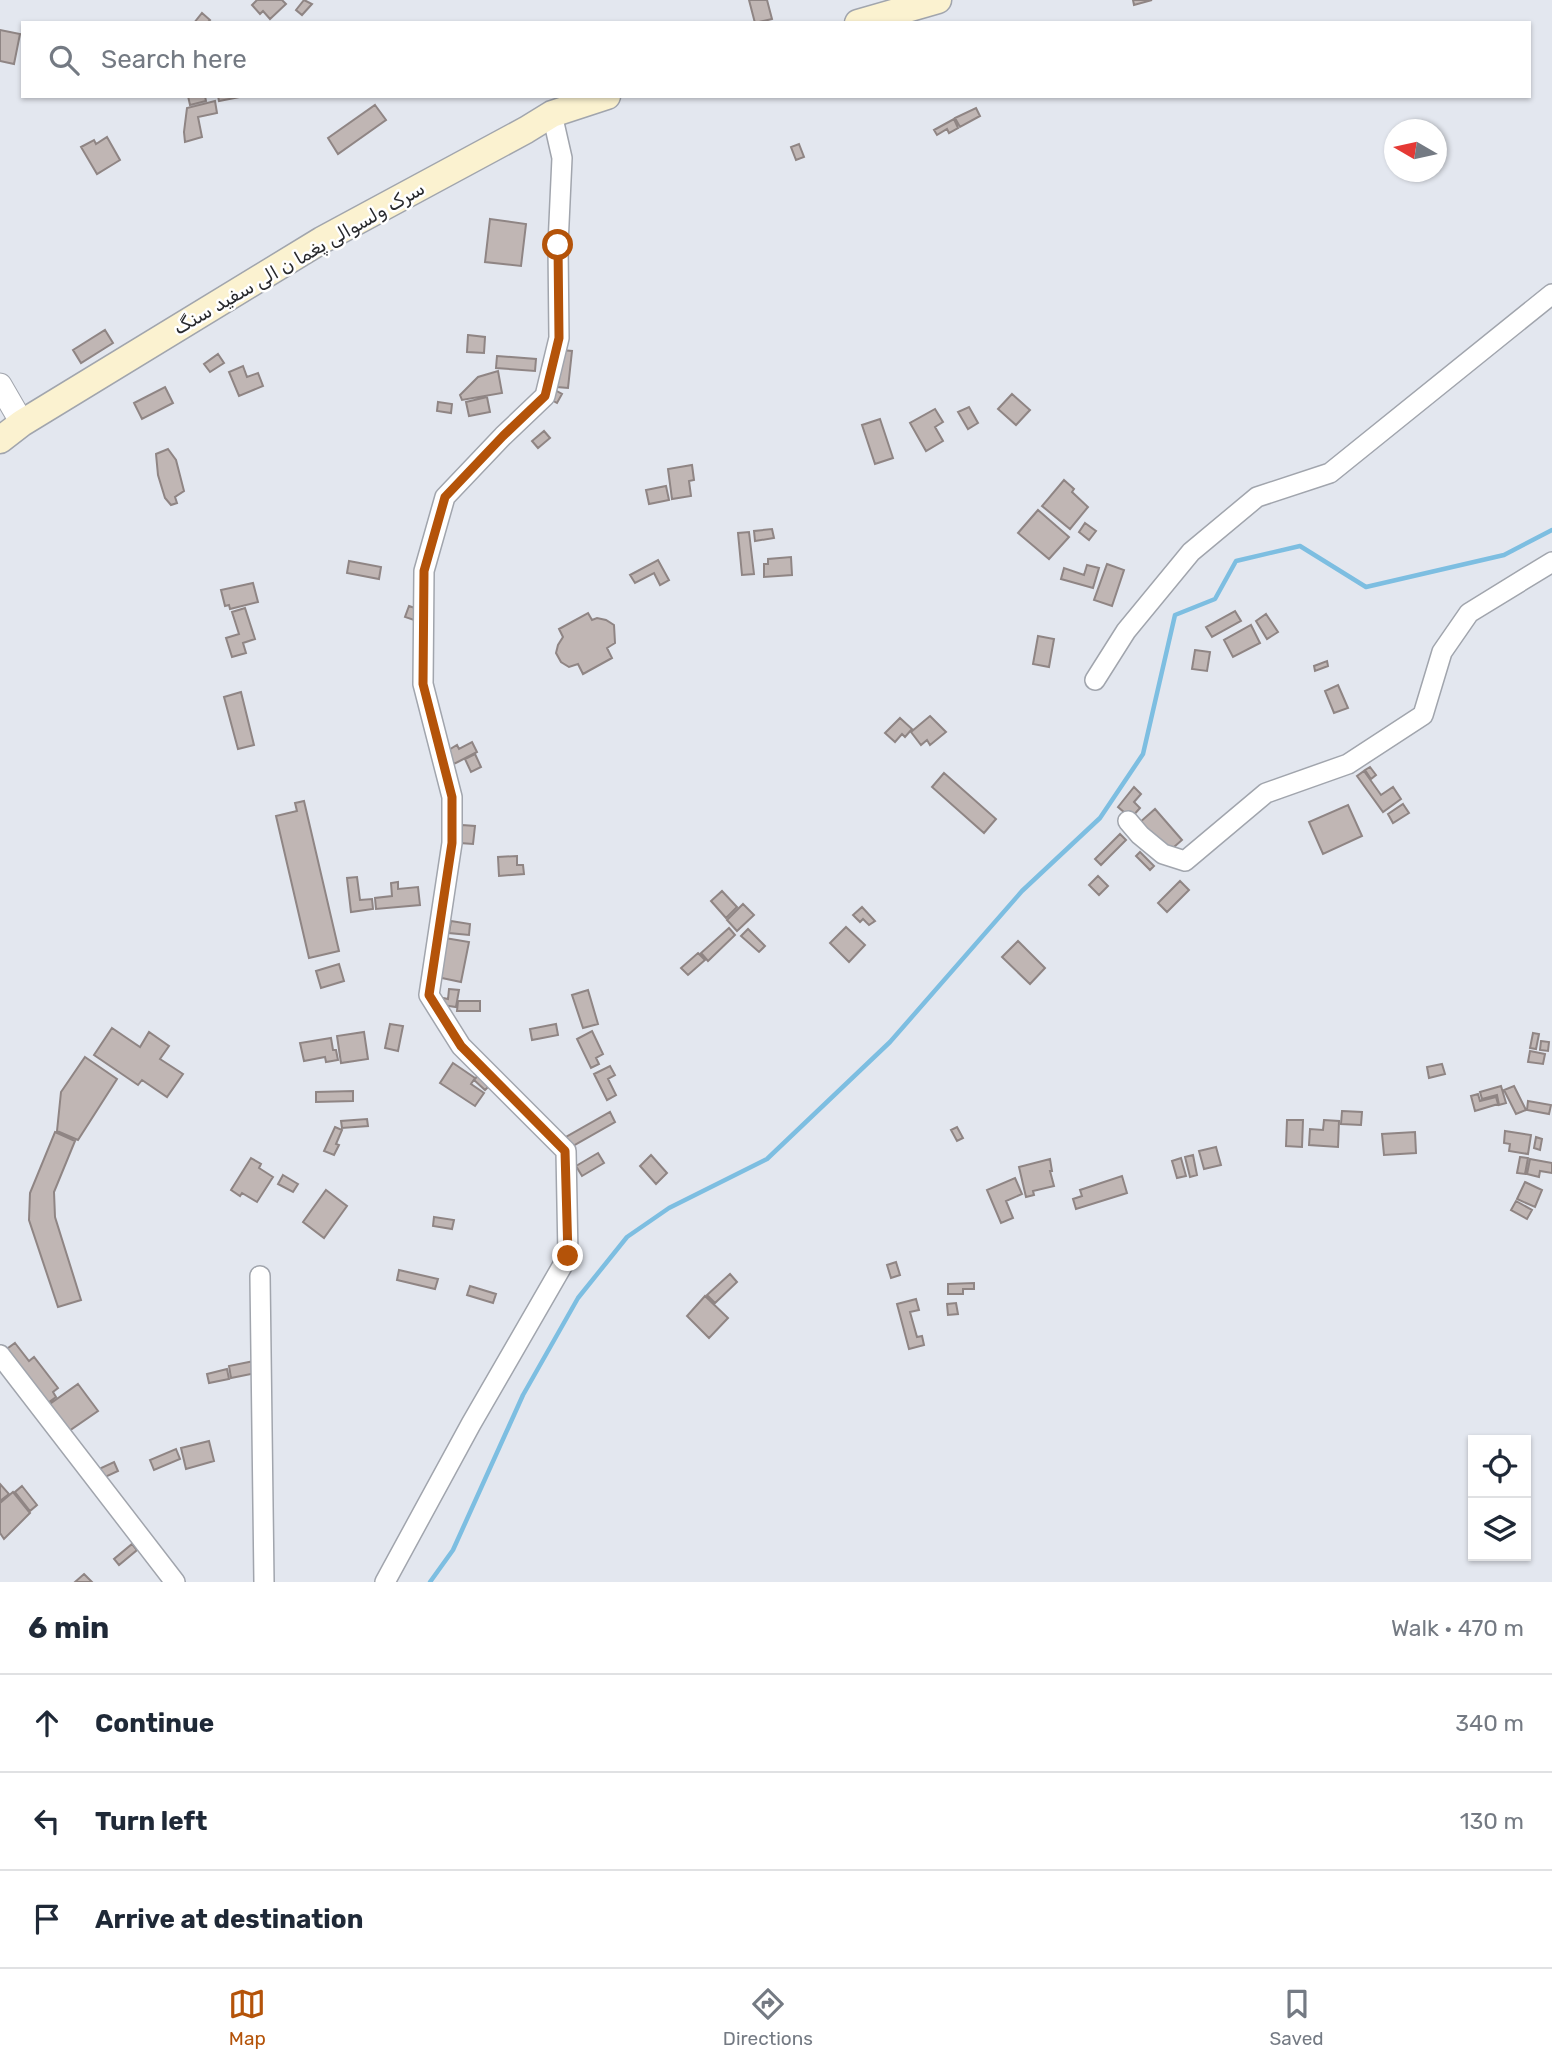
<!DOCTYPE html>
<meta charset="utf-8">
<style>
body{margin:0;font-family:Rubik,Cairo,sans-serif;background:#f6f6f7;color:#1f2937}
.controls{position:absolute;right:21px;bottom:21px;display:grid;overflow:hidden;border-radius:0px;box-shadow:0 2px 5px #0004}
.controls button{width:63px;height:63px;display:grid;place-items:center;padding:0;border:0;border-bottom:2px solid #e0e1e3;background:#fff;color:#1f2937;font:35px sans-serif}
.compass{position:absolute;left:1384px;top:119px;width:63px;height:63px;border-radius:50%;background:#fff;box-shadow:0 2px 5px #0004;rotate:279deg}
.stop{position:absolute;width:21px;height:21px;margin:-16px;border:5px solid #b45309;border-radius:50%;background:#fff}
.stop.end{background:#b45309;border-color:#fff;box-shadow:0 2px 7px #0008}
.list{margin:0;padding:0;list-style:none}
h2{display:flex;justify-content:space-between;align-items:center;height:91px;margin:0;padding:0 28px;font-size:30px}
h2 small{font-size:23px;font-weight:400;color:#747a83}
.list li{display:grid;grid-template-columns:46px 1fr auto;gap:21px;align-items:center;box-sizing:border-box;height:98px;padding:0 28px;border-top:2px solid #e0e1e3}
.list b{display:block;font-size:26px;white-space:nowrap}
.list em{font-size:23px;font-style:normal;color:#747a83}
.icon{flex:none;width:38px;height:38px;fill:none;stroke:currentColor;stroke-width:2;stroke-linecap:round;stroke-linejoin:round}
.map{position:relative;flex:none;width:1552px;height:1582px;overflow:hidden}
.search{position:absolute;background:#fff;box-shadow:0 2px 5px #0004;left:21px;right:21px;top:21px;height:77px;display:flex;align-items:center;gap:18px;box-sizing:border-box;padding:0 24px;border-radius:0px;color:#747a83;font-size:26px}
.sheet{height:385px;background:#fff}
nav{display:flex;justify-content:space-around;align-items:center;box-sizing:border-box;height:98px;border-top:2px solid #e0e1e3;background:#fff;font-size:19px;color:#747a83}
nav a{display:grid;justify-items:center;gap:4px}
nav .on{color:#b45309}
.map>svg:first-child{display:block}
.lines{fill:none;stroke-linecap:round;stroke-linejoin:round}
.stream{stroke:#7dbee1;stroke-width:4.5}
.building{fill:#c0b6b4;stroke:#8f8584;stroke-width:2}
.minor-casing{stroke:#a1a5ad;stroke-width:22}
.tertiary-casing{stroke:#a1a5ad;stroke-width:25}
.secondary-casing{stroke:#a1a5ad;stroke-width:29}
.minor{stroke:#fff;stroke-width:19}
.tertiary{stroke:#fff;stroke-width:23}
.secondary{stroke:#fbf2d0;stroke-width:26}
.route{stroke:#b45309;stroke-width:9}
.labels{text-anchor:middle;dominant-baseline:central;stroke-width:5;stroke-linejoin:round;paint-order:stroke}
.street-label{font-size:19px;fill:#292a2d;stroke:#fff}
</style>
<div class="map">
<svg width="1552" height="1582" viewBox="0 0 1552 1582">
<rect width="100%" height="100%" fill="#e3e7ef"/>
<g class="lines">
<path class="stream" d="M430 1582 453 1550 523 1395 578 1298 627 1237 669 1208 767 1159 890 1042 1022 891 1100 818 1143 754 1175 615 1215 599 1236 561 1300 546 1366 587 1504 555 1552 530"/>
</g>
<path class="building" d="M257 0H282L286 4 270 19 263 11 260 14 252 5Z
M304 0 312 4 302 15 296 10Z
M749 0H767L772 19 755 23Z
M1133 0H1152L1134 5Z
M202 13 210 20 207 23H194Z
M0 30 20 34 14 64 0 61Z
M188 96H205L206 101 190 105Z
M218 96H240V97L219 101Z
M215 101 217 113 198 117 202 137 185 142 184 132 187 108Z
M375 105 386 120 338 154 328 138Z
M976 108 980 116 960 127 955 118Z
M954 119 958 128 949 133 947 129 937 135 934 130Z
M107 137 120 160 97 174 81 147 94 140 96 144Z
M799 144 804 157 796 160 791 147Z
M490 219 526 224 521 266 485 262Z
M105 330 113 343 81 363 73 350Z
M468 335 485 337 484 353 467 352Z
M561 350 572 351 568 388 557 387Z
M218 354 224 363 210 372 204 364Z
M497 356 536 359 535 371 496 368Z
M243 366 247 377 258 373 263 386 239 396 229 372Z
M498 371 502 393 462 400 460 395 478 377Z
M165 387 173 403 142 419 134 403Z
M553 389 562 394 557 403 548 398Z
M1012 394 1030 410 1016 425 998 409Z
M487 397 490 412 469 416 466 402Z
M438 402 452 404 451 413 437 411Z
M969 407 978 423 968 429 958 412Z
M935 409 943 422 935 427 943 441 926 451 910 423Z
M880 419 893 458 875 464 862 425Z
M544 431 550 438 538 448 532 441Z
M168 449 176 460 184 491 175 497 177 503 171 505 165 498 158 475 156 454Z
M692 465 694 480 689 481 691 496 672 499 668 469Z
M1064 480 1074 489 1072 492 1088 507 1070 529 1042 506Z
M666 486 669 500 649 504 646 490Z
M1038 510 1069 537 1049 559 1018 533Z
M1085 523 1096 531 1089 540 1079 532Z
M772 529 774 538 755 541 754 531Z
M749 532 754 574 742 575 738 533Z
M791 557 792 575 764 577V564H768V559Z
M658 560 669 580 660 585 654 573 635 583 630 575Z
M349 561 381 567 379 579 347 573Z
M1107 564 1124 570 1112 606 1094 600Z
M1087 565 1099 568 1093 588 1061 579 1064 568 1084 575Z
M253 583 258 602 230 609 229 605 225 606 221 590Z
M409 606 421 610 417 621 405 617Z
M245 608 255 639 243 643 246 653 232 657 226 638 239 634 232 612Z
M1235 611 1241 621 1212 637 1206 627Z
M588 613 592 620 597 618 606 620 614 625 615 643 607 648 612 658 583 674 578 664 569 667 561 662 556 653 558 645 563 637 559 629Z
M1266 614 1278 632 1267 639 1256 621Z
M1251 625 1260 643 1233 657 1224 640Z
M1038 636 1054 639 1049 667 1033 664Z
M1195 650 1210 652 1207 671 1192 669Z
M1327 661 1328 666 1315 671 1314 666Z
M1338 685 1348 708 1334 713 1325 691Z
M241 692 254 745 238 749 224 697Z
M930 716 946 732 930 745 927 740 921 745 911 732Z
M900 718 912 729 905 737 902 734 895 742 885 733Z
M472 742 477 752 454 764 447 751 457 745 459 749Z
M475 754 481 767 471 772 465 759Z
M1370 767 1376 775 1371 779 1365 770Z
M1364 771 1381 795 1393 787 1401 799 1383 812 1357 776Z
M944 773 996 819 984 833 932 787Z
M1134 787 1141 794 1134 802 1140 808 1131 818 1118 807Z
M304 801 339 951 309 958 276 816 297 811 295 803Z
M1403 804 1409 813 1393 823 1388 814Z
M1348 805 1362 836 1323 854 1309 822Z
M1155 809 1182 840 1166 854 1139 823Z
M462 825 475 826 473 844 460 843Z
M1120 834 1126 840 1101 865 1095 859Z
M1140 852 1154 866 1150 870 1136 856Z
M517 856V865H523L524 874 499 876 498 857Z
M1098 876 1108 886 1099 895 1089 885Z
M357 877 360 900 372 899 373 909 351 912 347 878Z
M1180 881 1189 890 1167 912 1158 903Z
M398 882V889L418 887 420 905 376 909 375 898 392 896 391 883Z
M722 891 737 907 726 918 711 901Z
M743 904 754 915 737 931 727 920Z
M862 907 875 921 869 925 863 919 860 922 853 915Z
M451 921 470 924 469 935 449 933Z
M846 927 865 945 849 962 830 943Z
M729 928 735 935 708 961 701 953Z
M748 929 765 946 759 952 741 936Z
M445 938 469 942 461 982 437 977Z
M1018 941 1045 968 1030 984 1002 957Z
M698 953 705 960 688 975 681 968Z
M339 964 344 981 321 988 316 971Z
M449 989 459 990 456 1007 442 1005 443 998 448 999Z
M588 990 598 1024 583 1028 572 995Z
M458 1001H480V1011H457Z
M390 1024 403 1026 398 1051 385 1048Z
M556 1024 558 1035 532 1040 530 1029Z
M112 1028 140 1047 149 1032 169 1046 160 1059 183 1074 167 1097 142 1080 138 1085 94 1055Z
M592 1031 603 1054 596 1058 599 1064 591 1068 577 1039Z
M364 1032 368 1059 341 1063 337 1036Z
M1533 1033 1539 1034 1536 1049 1530 1048Z
M331 1038 333 1050H336L338 1060 326 1062 325 1057 304 1061 300 1043Z
M1541 1041 1549 1042 1548 1051 1540 1050Z
M1530 1051 1545 1054 1543 1064 1528 1062Z
M85 1057 117 1079 78 1140 57 1131 61 1092Z
M453 1063 475 1078 471 1084 484 1093 475 1106 440 1083Z
M1442 1064 1445 1074 1429 1078 1427 1067Z
M610 1066 615 1075 608 1079 616 1095 607 1100 594 1074Z
M479 1074 490 1085 485 1090 474 1080Z
M1501 1086 1506 1103 1499 1105 1497 1095 1482 1099 1480 1092Z
M1514 1086 1526 1110 1516 1114 1504 1090Z
M353 1091V1101L316 1102V1092Z
M1478 1094 1480 1101 1496 1097 1498 1104 1475 1111 1471 1096Z
M1528 1101 1551 1105 1549 1114 1527 1110Z
M1342 1111 1362 1112 1361 1125 1341 1124Z
M610 1112 615 1122 571 1147 566 1137Z
M367 1119 368 1126 342 1128 341 1121Z
M1287 1120H1303L1302 1147 1286 1146Z
M1324 1120 1339 1121 1338 1147 1309 1145 1310 1129 1323 1130Z
M335 1127 342 1130 336 1144 339 1145 334 1155 324 1151Z
M957 1127 963 1138 957 1141 951 1130Z
M1505 1131 1531 1135 1528 1154 1509 1151 1510 1144 1504 1143Z
M55 1132 75 1141 54 1192 55 1217 81 1300 58 1307 29 1220 30 1193Z
M1415 1132 1416 1153 1384 1155 1382 1134Z
M1536 1137 1542 1139 1540 1150 1534 1148Z
M1216 1147 1221 1165 1204 1169 1199 1151Z
M598 1153 604 1163 582 1176 576 1166Z
M651 1155 667 1173 656 1184 640 1166Z
M1193 1155 1197 1175 1190 1177 1185 1157Z
M1520 1157 1528 1158 1525 1174 1517 1173Z
M251 1158 261 1164 259 1168 273 1177 257 1202 242 1193 240 1196 231 1190Z
M1181 1158 1186 1176 1177 1178 1172 1161Z
M1050 1159 1052 1171H1050L1054 1186 1033 1191 1034 1195 1026 1197 1019 1167Z
M1530 1159 1552 1163V1173L1540 1171 1539 1177 1527 1174Z
M283 1175 298 1184 293 1192 278 1184Z
M1122 1176 1127 1193 1076 1209 1073 1199 1082 1196 1080 1190Z
M1015 1178 1022 1194 1006 1201 1013 1218 1001 1223 987 1190Z
M1525 1182 1542 1190 1535 1207 1517 1199Z
M326 1190 347 1206 324 1238 303 1222Z
M1516 1201 1532 1210 1527 1219 1511 1210Z
M434 1217 454 1220 452 1229 433 1226Z
M896 1262 900 1275 891 1278 887 1265Z
M399 1270 438 1279 435 1289 397 1280Z
M730 1274 737 1282 715 1303 707 1295Z
M974 1283V1289H963V1294H948V1284Z
M470 1286 496 1294 493 1303 467 1295Z
M705 1296 728 1318 709 1338 687 1316Z
M916 1299 919 1310 910 1312 917 1337 922 1336 924 1345 909 1349 897 1304Z
M956 1303 958 1314 948 1315 947 1304Z
M15 1343 29 1361 34 1357 58 1388 53 1392 56 1397 45 1405 4 1351Z
M254 1361 256 1373 231 1378 229 1366Z
M227 1369 229 1379 209 1383 207 1374Z
M78 1384 98 1411 66 1433 47 1406Z
M209 1441 214 1461 186 1469 181 1448Z
M176 1449 180 1459 154 1470 150 1460Z
M114 1462 118 1471 103 1478 99 1469Z
M0 1484 9 1494 0 1501Z
M22 1486 37 1505 30 1511 15 1492Z
M13 1492 30 1513 4 1539 0 1533V1503Z
M132 1544 137 1550 119 1565 114 1559Z
M84 1574 92 1582H75Z"/>
<g class="lines">
<g class="minor-casing">
<path id="minor" d="M1095 680 1126 631 1191 552 1257 497 1330 473 1552 294
M1128 821 1140 835 1163 854 1185 861 1266 793 1348 764 1423 715 1442 652 1469 613 1552 562
M260 1276 264 1582
M0 1355 175 1582
M385 1582 471 1424 568 1256 566 1151 461 1046 429 995 452 843V797L423 684 424 571 445 497 503 436 545 396 559 338 558 245 562 158 552 114"/>
</g>
<g class="tertiary-casing">
<path id="tertiary" d="M0 385 22 423"/>
</g>
<g class="secondary-casing">
<path id="secondary" d="M858 23 938 0
M0 440 22 423 322 240 526 130 552 114 607 96"/>
</g>
<use href="#minor" class="minor"/>
<use href="#tertiary" class="tertiary"/>
<use href="#secondary" class="secondary"/>
</g>
<g class="lines">
<path class="route" d="M558 245 559 338 545 396 503 436 445 497 424 571 423 684 452 797V843L429 995 461 1046 565 1151 568 1256"/>
</g>
<g class="labels">
<g class="street-label">
<text transform="translate(299 258) rotate(-30)">سرک ولسوالی پغما ن الی سفید سنگ</text>
</g>
</g>
</svg>
<div class="controls">
<button><svg class="icon" aria-label="locate" viewBox="0 0 24 24"><circle cx="12" cy="12" r="6"/><path d="M12 2v4M12 18v4M2 12h4M18 12h4"/></svg></button>
<button><svg class="icon" aria-label="layers" viewBox="0 0 24 24"><path d="M12 4l9 5-9 5-9-5zM3 14l9 5 9-5"/></svg></button>
</div>
<svg class="compass" viewBox="-18 -18 36 36"><path d="M0-13l5 13h-10z" fill="#e53935"/><path d="M0 13l5-13h-10z" fill="#747a83"/></svg>
<div class="stop" style="left:558px;top:245px"></div>
<div class="stop end" style="left:568px;top:1256px"></div>
<div class="search"><svg class="icon" aria-label="search" viewBox="0 0 24 24"><circle cx="10" cy="10" r="6"/><path d="M15 15l6 6"/></svg>Search here</div>
</div>
<section class="sheet">
<h2>6 min<small>Walk · 470 m</small></h2>
<ul class="list">
<li><svg class="icon" aria-label="ahead" viewBox="0 0 24 24"><path d="M12 20V5M6 11l6-6 6 6"/></svg><div><b>Continue</b></div><em>340 m</em></li>
<li><svg class="icon" aria-label="left" viewBox="0 0 24 24"><path d="M17 20v-9H6M10 6l-5 5 5 5"/></svg><div><b>Turn left</b></div><em>130 m</em></li>
<li><svg class="icon" aria-label="arrive" viewBox="0 0 24 24"><path d="M6 21V4h12l-3 4 3 4H6"/></svg><div><b>Arrive at destination</b></div></li>
</ul>
</section>
<nav>
<a class="on"><svg class="icon" aria-label="map" viewBox="0 0 24 24"><path d="M3 6l6-2 6 2 6-2v14l-6 2-6-2-6 2zM9 4v14M15 6v14"/></svg>Map</a>
<a><svg class="icon" aria-label="directions" viewBox="0 0 24 24"><path d="M12 3l9 9-9 9-9-9zM9 14v-3h6M13 9l2 2-2 2"/></svg>Directions</a>
<a><svg class="icon" aria-label="saved" viewBox="0 0 24 24"><path d="M7 4h10v16l-5-4-5 4z"/></svg>Saved</a>
</nav>
